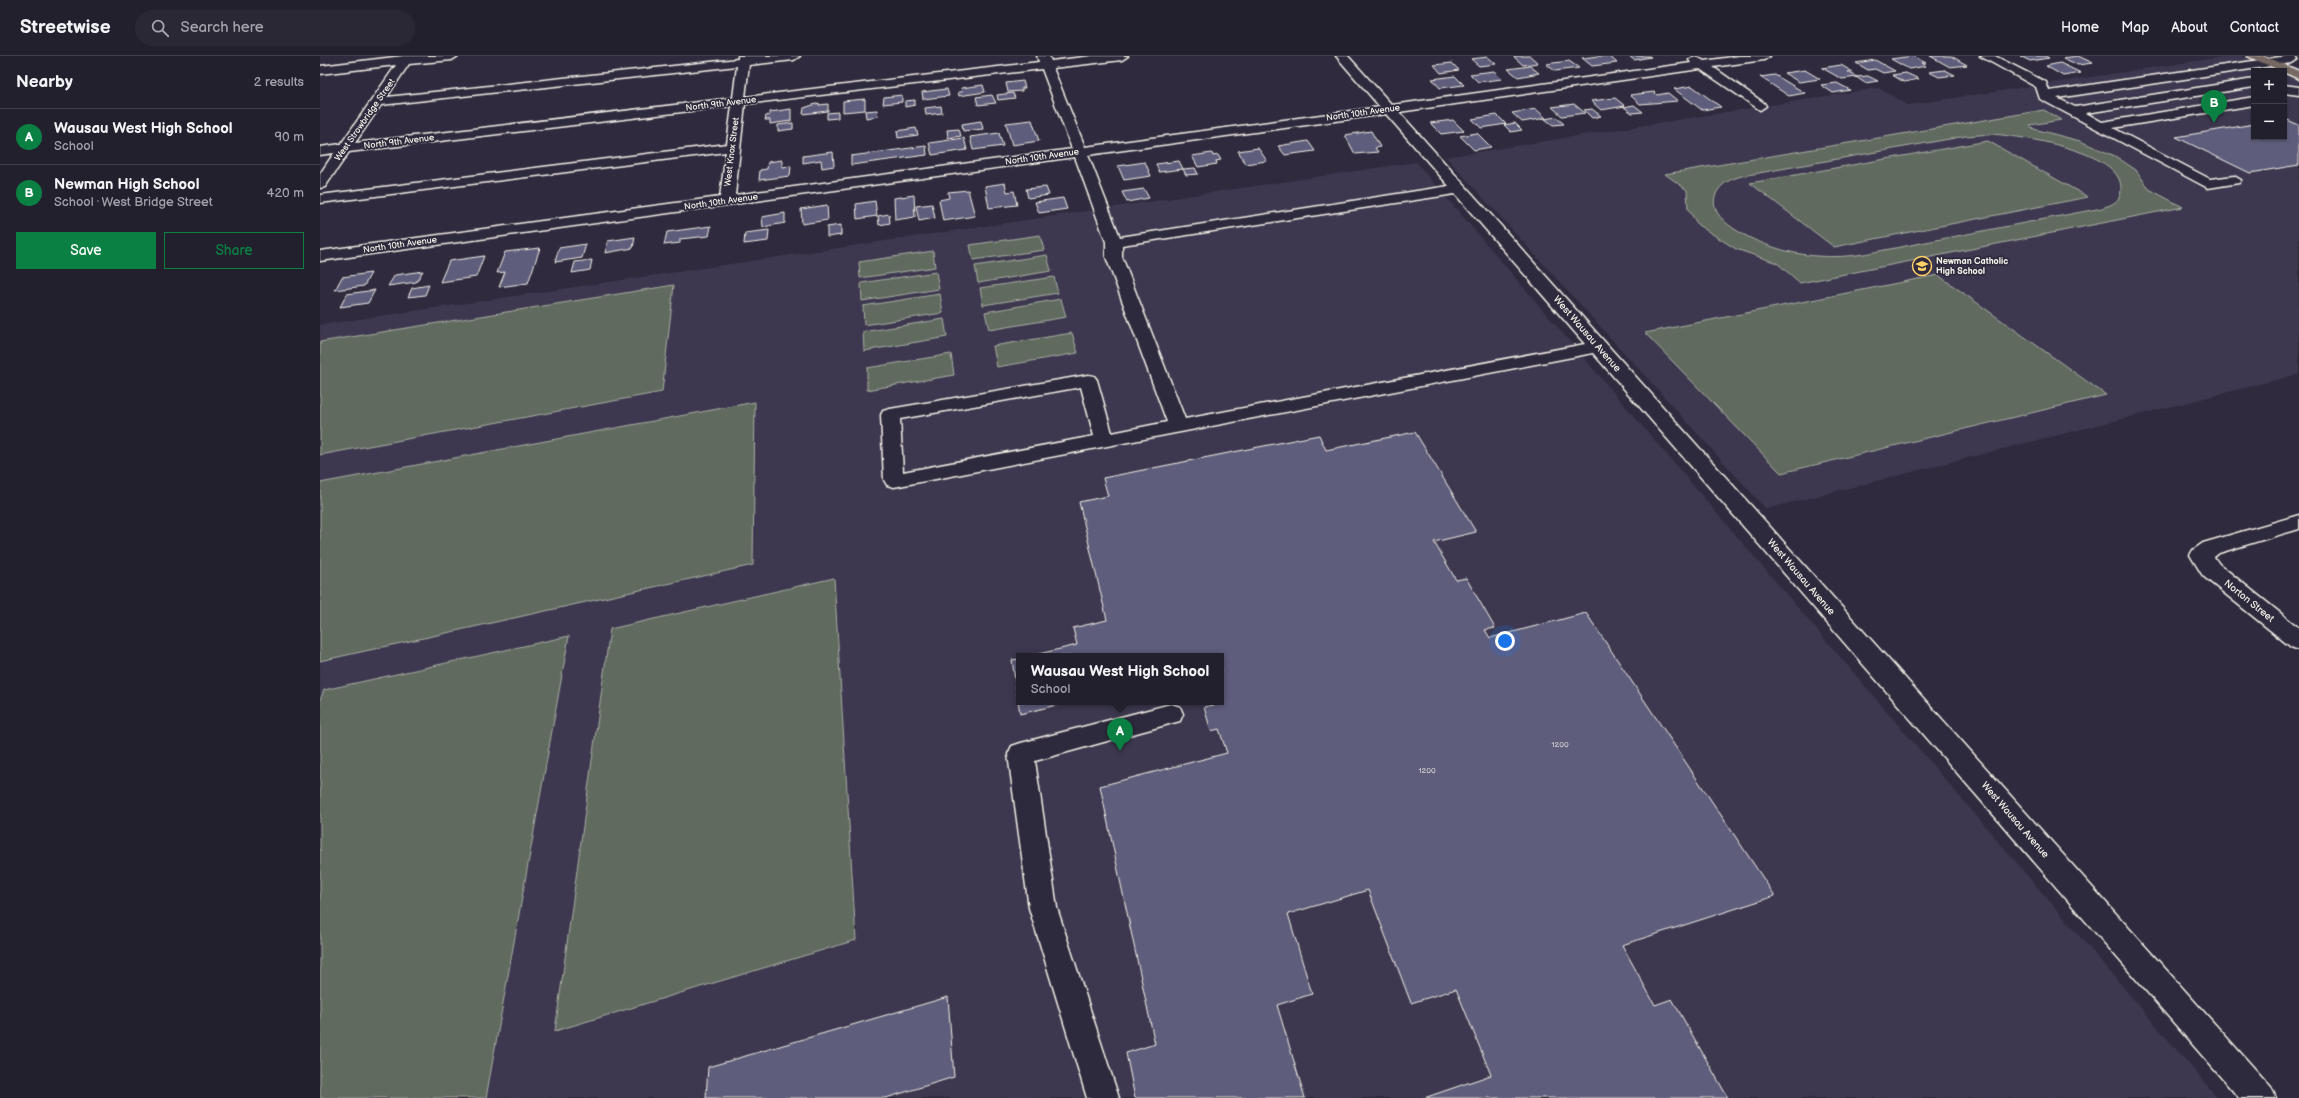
<!DOCTYPE html>
<meta charset="utf-8">
<style>
body{margin:0;font-family:"Balsamiq Sans",sans-serif;background:#2b2836;color:#f1f3f6}
.controls{position:absolute;right:12px;top:12px;display:grid;overflow:hidden;border-radius:0px;box-shadow:0 1px 3px #0004}
.controls button{width:36px;height:36px;display:grid;place-items:center;padding:0;border:0;border-bottom:1px solid #403e4a;background:#23202e;color:#f1f3f6;font:20px sans-serif}
.you{position:absolute;left:1185px;top:585px;width:14px;height:14px;margin:-10px;border:3px solid #fff;border-radius:50%;background:#1a73e8;box-shadow:0 0 0 6px #1a73e833}
.badge{display:grid;place-items:center;width:26px;height:26px;border-radius:50%;background:#0b8043;color:#fff;font-size:13px;font-weight:700}
.pin{position:absolute;translate:-50% -33px;filter:drop-shadow(0 1px 2px #0008)}
.pin::after{content:'';position:absolute;top:21px;width:14px;height:12px;background:inherit;clip-path:polygon(0 0,100% 0,50% 100%)}
.popup{position:absolute;left:696px;top:597px;width:208px;height:52px;box-sizing:border-box;display:grid;place-content:center;border-radius:0px;background:#23202e;filter:drop-shadow(0 1px 3px #0005);font-size:13px;white-space:nowrap;color:#a3a3aa}
.popup b{font-size:15px;color:#f1f3f6}
.popup::after{content:'';position:absolute;left:50%;top:100%;margin-left:-8px;border:8px solid transparent;border-top-color:#23202e}
.list{margin:0;padding:0;list-style:none}
h2{display:flex;justify-content:space-between;align-items:center;height:52px;margin:0;padding:0 16px;font-size:17px}
h2 small{font-size:13px;font-weight:400;color:#a3a3aa}
.list li{display:grid;grid-template-columns:26px 1fr auto;gap:12px;align-items:center;box-sizing:border-box;height:56px;padding:0 16px;border-top:1px solid #403e4a}
.list b{display:block;font-size:15px;white-space:nowrap}
.list p{margin:0;font-size:13px;white-space:nowrap;color:#a3a3aa}
.list em{font-size:13px;font-style:normal;color:#a3a3aa}
.actions{display:flex;gap:8px;padding:12px 16px}
.actions a{flex:1;padding:9px 0;border:1px solid #0b8043;border-radius:0px;text-align:center;font-size:14px;color:#0b8043}
.actions .main{background:#0b8043;color:#fff}
.icon{flex:none;width:22px;height:22px;fill:none;stroke:currentColor;stroke-width:2;stroke-linecap:round;stroke-linejoin:round}
.map{position:relative;flex:none;width:1979px;height:1042px;overflow:hidden}
header{display:flex;align-items:center;gap:24px;box-sizing:border-box;height:56px;padding:0 20px;background:#23202e;border-bottom:1px solid #403e4a}
header strong{font-size:19px}
nav{display:flex;gap:22px;margin-inline-start:auto;font-size:14px}
.search{width:280px;height:36px;background:#2b2836;display:flex;align-items:center;gap:10px;box-sizing:border-box;padding:0 14px;border-radius:22px;color:#a3a3aa;font-size:15px}
main{display:flex}
aside{flex:1;background:#23202e}
.map>svg:first-child{display:block}
.built{fill:#3d3950;fill-rule:evenodd}
.green{fill:#616b5f;stroke:#aaaea4;fill-rule:evenodd}
.building{fill:#5e5d7b;stroke:#f4f1e8}
.lines{fill:none;stroke-linecap:round;stroke-linejoin:round}
.minor-casing{stroke:#f4f1e8;stroke-width:3}
.major-casing{stroke:#f4f1e8;stroke-width:3}
.minor{fill:#2f2a3d;fill-rule:evenodd}
.major{fill:#766964;fill-rule:evenodd}
.labels{text-anchor:middle;dominant-baseline:central;stroke-width:3.5;stroke-linejoin:round;paint-order:stroke}
.number-label{font-size:8px;fill:#cecccd}
.far-street-label{font-size:9px;fill:#f4f1e8;stroke:#2f2a3d}
.far-poi-label{font-size:9px;font-weight:bold;fill:#f4f1e8;stroke:#2f2a3d;text-anchor:start}
.street-label{font-size:10px;fill:#f4f1e8;stroke:#2f2a3d}
</style>
<header>
<strong>Streetwise</strong>
<div class="search"><svg class="icon" aria-label="search" viewBox="0 0 24 24"><circle cx="10" cy="10" r="6"/><path d="M15 15l6 6"/></svg>Search here</div>
<nav><a>Home</a><a>Map</a><a>About</a><a>Contact</a></nav>
</header>
<main>
<aside>
<h2>Nearby<small>2 results</small></h2>
<ul class="list">
<li><span class="badge">A</span><div><b>Wausau West High School</b><p>School</p></div><em>90 m</em></li>
<li><span class="badge">B</span><div><b>Newman High School</b><p>School · West Bridge Street</p></div><em>420 m</em></li>
</ul>
<div class="actions"><a class="main">Save</a><a>Share</a></div>
</aside>
<div class="map">
<svg width="1979" height="1042" viewBox="0 0 1979 1042">
<rect width="100%" height="100%" fill="#2f2a3d"/>
<filter id="ink" filterUnits="userSpaceOnUse"><feTurbulence type="fractalNoise" baseFrequency=".025" numOctaves="2"/><feDisplacementMap in="SourceGraphic" scale="8" xChannelSelector="R" yChannelSelector="G"/><feConvolveMatrix kernelMatrix="1 2 1 2 8 2 1 2 1" color-interpolation-filters="sRGB"/></filter>
<g filter="url(#ink)">
<path class="built" d="M1909 0H1922L1958 15H1934V81H1964V18L1979 24V318L1446 453 1126 101 1558 32 1588 49Z
M1096 106 1898 1042H0V269ZM699 600H901V646H699Z"/>
<path class="green" d="M1724 54 1741 64 1710 69 1714 73 1760 85 1795 100 1816 114 1829 133 1863 151 1480 227 1457 207 1416 193 1378 169 1368 153 1367 134 1345 118ZM1671 78C1699 80 1801 94 1801 132 1801 146 1793 148 1782 152L1544 198C1513 203 1482 201 1453 191 1434 185 1384 164 1396 138 1401 127 1411 123 1422 120L1646 80Z
M1668 85 1768 141 1514 191 1430 127Z
M720 179 724 194 653 204 650 189Z
M613 195 615 211 540 222 539 206Z
M727 199 731 215 658 227 655 210Z
M616 216 619 233 542 245 541 227Z
M1618 219 1786 339 1461 417 1325 277Z
M734 221 738 237 663 249 660 232Z
M354 229 342 336 0 399V286Z
M620 238 623 257 544 269 543 250Z
M741 243 746 261 669 274 665 256Z
M624 263 627 281 544 295 543 276Z
M752 277 758 297 677 311 673 290Z
M631 298 634 319 547 334V312Z
M435 346 433 509 0 605V427Z
M514 522 536 884 235 975 290 573Z
M249 580 166 1042H0V644L4 634Z"/>
<path class="building" d="M1193 0H1210L1218 7 1203 9Z
M1279 0H1289L1297 7 1272 10 1262 2Z
M1309 0H1329L1331 1 1314 4Z
M1593 0 1606 7H1601L1606 10 1589 13 1571 3Z
M1610 0H1631L1647 9 1630 11Z
M1700 0H1725L1729 2 1710 5Z
M1758 0 1773 7 1758 9 1743 2Z
M1168 1 1176 8 1159 10 1151 3Z
M1555 4 1575 15 1563 17 1555 13 1548 14 1536 7Z
M1249 5 1259 12 1235 15 1226 8Z
M1132 7 1139 14 1121 17 1114 9Z
M1740 7 1761 17 1743 20 1726 10Z
M1521 9 1533 16H1528L1537 21 1522 23 1502 12Z
M1210 10 1219 17 1198 21 1188 13Z
M1485 14 1500 23 1479 26 1464 17Z
M1625 14 1635 19 1619 21 1609 16Z
M1174 15 1182 23 1158 26 1150 18Z
M1586 17 1599 23 1584 26 1572 19Z
M1455 19 1485 37 1469 40 1440 21Z
M1135 20 1144 29 1120 32 1112 23Z
M1548 20 1558 25 1545 27 1536 21Z
M703 25 705 32H702V35L688 36 686 27Z
M1517 27 1530 34 1513 37 1501 29Z
M663 29 665 36 639 40 638 36H642L641 32Z
M1372 30 1401 51 1382 54 1354 33Z
M627 33 629 40 603 43 602 36Z
M1334 36 1337 39 1348 37 1358 45 1320 48 1310 39Z
M693 37 695 42 678 44 677 39Z
M582 39V46L563 48 564 41Z
M672 39 676 47 658 49 656 41Z
M1295 42 1305 50 1281 54 1271 45Z
M545 43V54L523 56V45Z
M595 44V49L585 51V45Z
M499 47V49L508 48V55L483 58 484 52Z
M1254 48 1265 57 1242 60 1232 51Z
M1314 49 1323 56 1312 57 1304 51Z
M621 50 622 57 606 59 605 52Z
M471 53V65L450 68V64H445L446 60 450 59V56Z
M1216 53 1226 62 1202 66 1192 57Z
M1272 53 1281 60 1272 62 1264 54Z
M557 54 558 60 546 62 545 55Z
M518 56V62L507 63V57Z
M1177 59 1186 68 1161 72 1152 63Z
M1236 61 1244 68 1233 69 1225 63Z
M1965 63 1979 69V109L1930 117 1856 81 1934 68V81H1964Z
M712 64 719 85 692 89 686 67Z
M1133 64 1144 75 1121 78 1110 67Z
M661 65 663 73 643 75 642 68Z
M473 67V73L458 75V69Z
M1195 67 1202 74 1191 76 1184 69Z
M596 72 598 79 578 82 577 75Z
M639 73 641 80 628 82 627 74Z
M1051 75 1060 91 1055 92 1058 96 1035 98 1025 79Z
M679 77 683 90 653 94 650 81Z
M1157 77 1171 91 1154 94 1140 80Z
M644 82 647 94 612 99 609 87Z
M988 85 995 95 965 99 958 90Z
M606 90 607 99 531 109V100Z
M938 92 947 105 926 108 918 95Z
M513 96 514 110 502 112 501 104 483 107V100Z
M892 97 893 100 898 99 901 104 896 105 897 108 878 111 872 100Z
M462 104V111L471 110 470 120 439 124 440 114 447 113 448 106Z
M859 105 863 113 839 116 836 108Z
M825 106 831 120 804 124 798 110Z
M875 112 878 118 866 119 863 113Z
M685 127 687 136 694 135 697 149 669 152 665 130Z
M726 131 729 139 708 142 706 133Z
M824 133 829 142 807 146 802 136Z
M648 134 655 160 623 165 619 144 629 142 628 136Z
M594 139 595 161 575 164 574 142Z
M743 142 747 153 719 157 715 146Z
M555 145 557 160 537 163 536 148Z
M612 148 615 162 599 165 596 150Z
M507 149 508 164 482 168 481 153Z
M465 157V167L443 171 442 161Z
M569 158 570 167 559 169 558 160Z
M521 169V179L507 181V171Z
M391 170 389 180 360 183V187L344 189 347 176Z
M449 174 448 185 424 188 425 177Z
M315 181 313 192 285 197 288 185Z
M266 188 262 202 235 206 239 192Z
M220 192 208 227 179 231 185 216 177 217 185 196Z
M164 200 156 221 120 226 129 205Z
M272 204 270 214 252 217 255 206Z
M103 215 96 226 68 230 75 219Z
M51 217 44 230 15 234 22 221Z
M109 229 105 239 88 241 92 232Z
M55 234 48 247 20 251 27 238Z
M1095 376 1156 476 1114 486 1136 524 1146 522 1175 572 1165 574 1170 582 1266 557 1455 840 1302 889 1335 949 1352 943 1408 1042H1104L1171 1019 1136 933 1091 947 1048 834 968 858 992 938 957 949 985 1042H815L806 997 835 988 780 730 907 697 899 673 891 675 884 651 903 647 901 640V600H710L757 589 753 572 787 564 759 446 788 440 783 422 999 379 1006 394Z
M699 603V646H749L700 658 692 604Z
M628 941 634 1021 566 1042H386L388 1011Z"/>
<g class="lines">
<g class="minor-casing">
<path id="minor" d="M83 0H138L132 4 89 8 67 41 418 3V0H480L474 4 429 9 425 41 719 6 717 0H729L731 5 772 0H808L802 4 733 12 765 91 1060 51 1016 0H1028L1072 49 1371 7 1369 4 1375 0 1384 5 1419 0H1450L1444 4 1393 11 1444 47 1446 50 1440 54 1380 13 1079 56 1951 1031 1956 1042H1919L1273 297 574 431 567 429 564 424 561 359 563 355 570 353 768 319 774 320 777 324 792 377 847 366 786 201V186L755 101 0 205V195L400 141 406 96 0 147V139L407 88 412 50 29 96 5 131 0 132V118L14 97 0 99V91L21 88 76 9 0 18V10ZM417 10 413 42 35 87 61 49ZM722 13 752 93 415 139 425 48ZM1066 58 1129 130 800 181 768 99ZM1135 138 1265 288 865 363 802 201V189ZM761 331 774 380 583 416 580 363Z
M1660 0H1675L1726 26 1729 35 1967 0H1975L1977 3 1971 7 1737 42 1755 51 1934 23V31L1766 57 1782 66 1934 41V49L1793 72 1890 123 1914 120 1921 124 1919 127 1888 132 1720 43 1716 31Z
M1964 29 1979 31V39L1964 37Z
M1979 459V473L1899 497 1894 501 1899 508 1979 572V594L1971 591 1883 520 1870 499 1873 494 1883 487Z
M851 648 860 651 863 658 860 665 715 705 737 852 799 1042H767L709 852 688 698 692 690 701 687Z"/>
</g>
<g class="major-casing">
<path id="major" d="M1927 0H1943L1979 15V23Z"/>
</g>
<use href="#minor" class="minor"/>
<use href="#major" class="major"/>
</g>
</g>
<defs>
<g id="school-ring" transform="scale(1)"><circle r="9.5" fill="#2f2a3d" stroke="#ffd166" stroke-width="1.5"/><path d="M0-5L7-2L0 1L-7-2ZM-4 1L0 2.5L4 1V4Q0 6-4 4Z" fill="#ffd166"/></g>
</defs>
<g fill-rule="evenodd">
<use href="#school-ring" x="1602" y="210"/>
</g>
<g class="labels">
<g class="number-label">
<text x="1240" y="688">1200</text>
<text x="1107" y="714">1200</text>
</g>
<g class="far-street-label">
<text transform="translate(401 48) rotate(-7)">North 9th Avenue</text>
<text transform="translate(1043 57) rotate(-8)">North 10th Avenue</text>
<text transform="translate(45 64) rotate(-55)">West Strowbridge Street</text>
<text transform="translate(79 86) rotate(-7)">North 9th Avenue</text>
<text transform="translate(412 96) rotate(-83)">West Knox Street</text>
<text transform="translate(722 101) rotate(-8)">North 10th Avenue</text>
<text transform="translate(401 146) rotate(-8)">North 10th Avenue</text>
<text transform="translate(80 189) rotate(-8)">North 10th Avenue</text>
</g>
<g class="far-poi-label">
<text x="1616" y="205">Newman Catholic<tspan x="1616" dy="10">High School</tspan></text>
</g>
<g class="street-label">
<text transform="translate(1267 278) rotate(49)">West Wausau Avenue</text>
<text transform="translate(1481 521) rotate(49)">West Wausau Avenue</text>
<text transform="translate(1929 545) rotate(39)">Norton Street</text>
<text transform="translate(1695 764) rotate(49)">West Wausau Avenue</text>
</g>
</g>
</svg>
<div class="controls">
<button>+</button>
<button>−</button>
</div>
<div class="you"></div>
<div class="pin badge" style="left:800px;top:695px">A</div>
<div class="popup"><b>Wausau West High School</b>School</div>
<div class="pin badge" style="left:1894px;top:67px">B</div>
</div>
</main>
